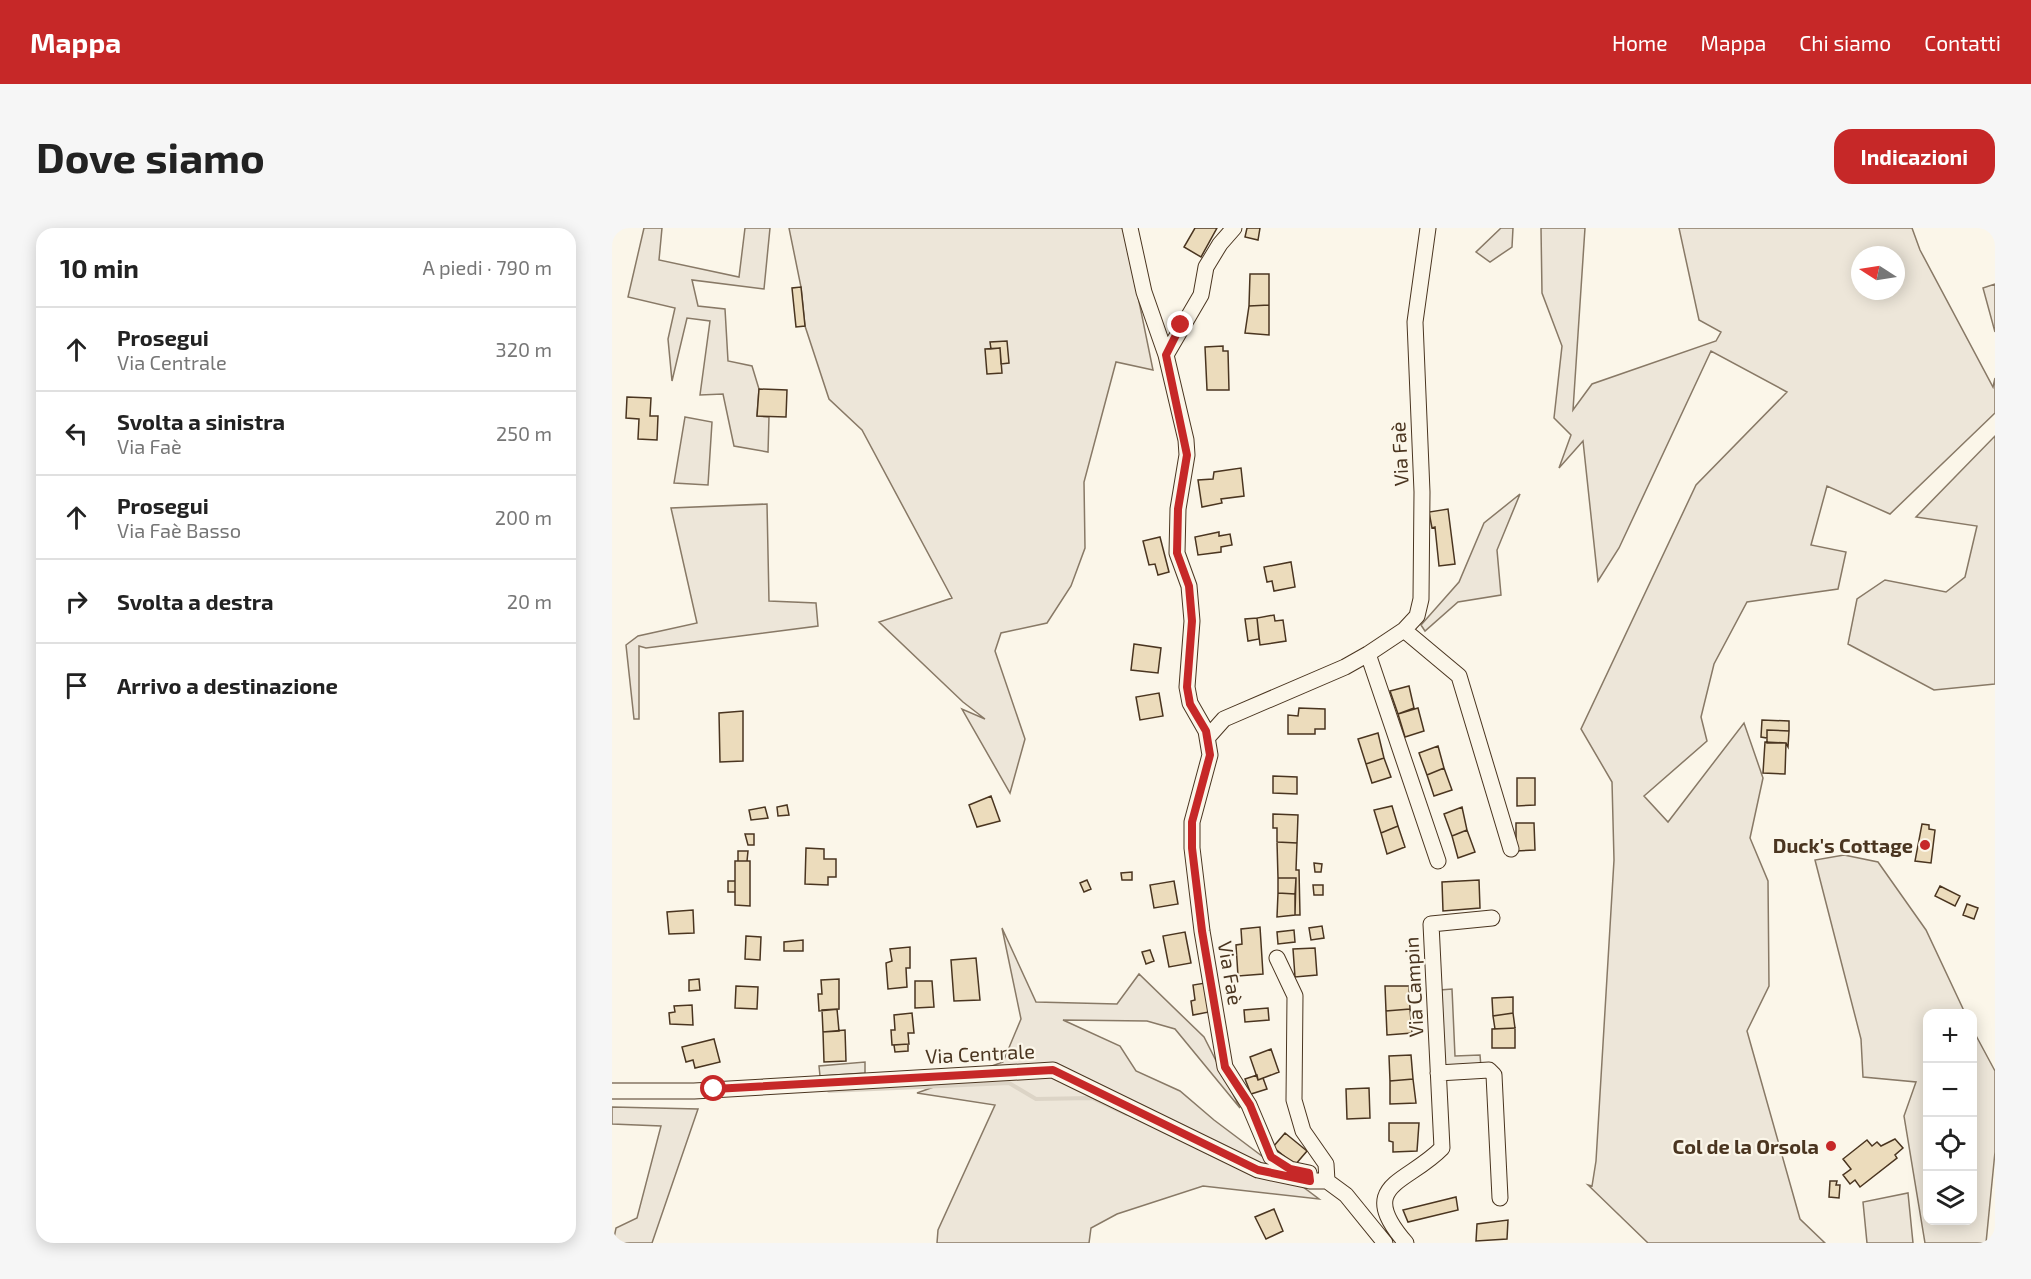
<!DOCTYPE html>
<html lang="it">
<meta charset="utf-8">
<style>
body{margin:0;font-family:"Exo 2",sans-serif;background:#f6f6f6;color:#222}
.controls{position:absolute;right:18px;bottom:18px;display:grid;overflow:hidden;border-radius:12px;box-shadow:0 3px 15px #0003}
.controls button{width:54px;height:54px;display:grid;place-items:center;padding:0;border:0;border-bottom:2px solid #e0e0e0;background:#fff;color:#222;font:30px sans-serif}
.compass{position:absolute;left:1239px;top:18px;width:54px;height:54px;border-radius:50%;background:#fff;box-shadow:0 3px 15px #0003;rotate:282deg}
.stop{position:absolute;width:18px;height:18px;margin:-14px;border:4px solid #c62828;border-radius:50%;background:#fff}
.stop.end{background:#c62828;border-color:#fff;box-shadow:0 2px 6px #0008}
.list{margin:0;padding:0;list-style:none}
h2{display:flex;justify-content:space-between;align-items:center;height:78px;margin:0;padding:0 24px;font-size:26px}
h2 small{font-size:20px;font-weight:400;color:#767676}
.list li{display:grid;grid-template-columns:39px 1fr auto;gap:18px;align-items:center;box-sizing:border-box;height:84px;padding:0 24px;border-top:2px solid #e0e0e0}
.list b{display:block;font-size:22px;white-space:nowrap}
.list p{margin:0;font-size:20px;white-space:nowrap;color:#767676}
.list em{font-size:20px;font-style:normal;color:#767676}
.icon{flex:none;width:33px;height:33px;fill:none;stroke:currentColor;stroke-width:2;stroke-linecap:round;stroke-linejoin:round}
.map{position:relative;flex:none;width:1383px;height:1015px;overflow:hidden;border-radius:18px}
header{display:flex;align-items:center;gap:36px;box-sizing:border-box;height:84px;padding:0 30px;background:#c62828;color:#fff}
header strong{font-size:28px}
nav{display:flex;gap:33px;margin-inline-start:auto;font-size:21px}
.intro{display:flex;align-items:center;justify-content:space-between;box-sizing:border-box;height:144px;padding:0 36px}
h1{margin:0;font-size:42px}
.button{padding:15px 27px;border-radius:18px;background:#c62828;color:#fff;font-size:21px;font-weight:700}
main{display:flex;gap:36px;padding:0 36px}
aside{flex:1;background:#fff;border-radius:18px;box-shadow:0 3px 15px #0003}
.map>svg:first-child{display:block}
.green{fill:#ede6d9;stroke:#887966;stroke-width:1.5;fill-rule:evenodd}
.parking{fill:#ede7d9;stroke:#887966;stroke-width:1.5}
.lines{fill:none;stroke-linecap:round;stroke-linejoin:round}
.stream{stroke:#dcd4c6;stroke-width:4}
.building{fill:#ecdcbc;stroke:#4a3520;stroke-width:1.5}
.minor-casing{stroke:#4a3520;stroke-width:17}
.minor{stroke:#fbf6e9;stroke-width:15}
.route{stroke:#c62828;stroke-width:8}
.poi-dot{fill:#c62828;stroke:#fbf6e9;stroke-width:2}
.labels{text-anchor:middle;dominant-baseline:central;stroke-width:4.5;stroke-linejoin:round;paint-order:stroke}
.street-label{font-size:20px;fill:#4a3520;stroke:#fbf6e9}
.poi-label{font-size:20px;font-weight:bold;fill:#4a3520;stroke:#fbf6e9;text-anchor:end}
</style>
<header>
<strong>Mappa</strong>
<nav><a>Home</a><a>Mappa</a><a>Chi siamo</a><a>Contatti</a></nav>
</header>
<div class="intro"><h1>Dove siamo</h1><a class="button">Indicazioni</a></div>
<main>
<aside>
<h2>10 min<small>A piedi · 790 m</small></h2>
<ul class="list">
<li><svg class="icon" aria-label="ahead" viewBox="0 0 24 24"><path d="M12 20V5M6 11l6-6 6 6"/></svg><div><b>Prosegui</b><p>Via Centrale</p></div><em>320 m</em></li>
<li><svg class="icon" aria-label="left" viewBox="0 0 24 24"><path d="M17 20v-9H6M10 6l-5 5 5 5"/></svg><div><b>Svolta a sinistra</b><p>Via Faè</p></div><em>250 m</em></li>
<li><svg class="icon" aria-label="ahead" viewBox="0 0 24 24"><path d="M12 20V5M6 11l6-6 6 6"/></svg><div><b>Prosegui</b><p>Via Faè Basso</p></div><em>200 m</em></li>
<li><svg class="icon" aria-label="right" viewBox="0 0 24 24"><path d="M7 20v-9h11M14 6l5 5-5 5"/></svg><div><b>Svolta a destra</b></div><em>20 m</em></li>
<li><svg class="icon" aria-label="arrive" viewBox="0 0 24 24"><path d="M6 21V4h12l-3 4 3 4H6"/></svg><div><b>Arrivo a destinazione</b></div></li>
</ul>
</aside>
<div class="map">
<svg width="1383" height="1015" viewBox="0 0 1383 1015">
<rect width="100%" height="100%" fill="#fbf6e9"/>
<path class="green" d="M32 0H50L47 32 127 49 133 0H158L152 61 80 52 86 78 113 81 116 133 140 138 147 161 145 188 157 189 156 224 122 218 111 166 88 167 98 93 75 90 60 153 56 111 63 80 16 69Z
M177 0H512L541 142 504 134 472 254 473 320 459 358 435 395 389 405 383 423 413 511 398 565 350 481 373 491 351 474 267 394 340 370 250 202 217 171 193 98 189 59Z
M889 0H901L900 19 878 34 864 24Z
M929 0H973L961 182 980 156 1104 113 1109 104 1087 92 1067 0H1300L1308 22 1381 159 1383 150V185L1278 286 1215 258 1199 317 1234 324 1226 361 1135 374 1102 436 1089 489 1095 513 1032 568 1056 594 1132 495 1151 550 1138 610 1156 653 1157 758 1135 803 1188 991 1213 1015H1036L976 957 980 958 984 933 1002 632 1000 554 969 501 1084 257 1175 164 1099 123 1007 320 986 353 971 213 947 240 959 207 942 190 950 118 930 65ZM1248 27H1284V63H1248Z
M1383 56V104L1371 60Z
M73 189 100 194 96 257 62 255Z
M1383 208V456L1322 462 1236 416 1245 371 1273 352 1334 364 1353 349 1365 298 1304 289Z
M908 266 885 322 889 367 846 374 813 403 809 397 847 354 872 295Z
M155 276 157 373 204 375 206 398 34 420 27 418V491H22L14 417 26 408 85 395 59 280Z
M1232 627 1266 634 1314 702 1353 785 1316 786V992H1360L1361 802 1383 843V924L1374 1015H1313L1292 888 1304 854 1251 849 1249 811 1203 632Z
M390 700 424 774 505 776 527 746 592 809 628 880 563 801 535 793 451 792 508 818 524 843 568 863 602 892 707 971 591 958 505 986 479 1000 477 1015H325L326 1002 383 877 305 865 391 834 409 791Z
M0 879 86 881 40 1015H1L4 1000 25 990 49 898 0 896Z
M1296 965 1301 1015H1255L1251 974Z"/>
<path class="parking" d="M840 761 843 828 868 827 869 839 831 842 828 762Z
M253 834V845L208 848 207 838Z"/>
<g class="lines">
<path class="stream" d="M217 863 397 855 424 871 480 870 514 886"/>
</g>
<path class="building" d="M583 0H605L589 29 572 19Z
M635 0H648L646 12 633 9Z
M638 46H657V77L637 78Z
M189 59 193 98 184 99 180 60Z
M657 77V107L633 105 637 78Z
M395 113 397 135 389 136 388 120 379 121 378 114Z
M611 118V123H616L617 162H595L593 119Z
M388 120 390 145 375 146 373 121Z
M147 161 175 162 174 189 145 188Z
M15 169 39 170 38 188H46L45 212 26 211 27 191 14 190Z
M629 240 632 268 609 271 610 275 590 279 586 252 601 251 602 244Z
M836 281 843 336 827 338 823 299 820 300 817 284Z
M607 304V308L618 306 620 317 609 319V324L586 327 583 309Z
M548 309 557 344 546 347 543 336 537 337 531 313Z
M679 334 683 359 662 363 660 353 655 354 652 339Z
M662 387 663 393 671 392 674 413 648 417 645 390Z
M645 390 647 411 636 413 633 391Z
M522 416 549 420 546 445 519 442Z
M797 458 802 480 786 486 778 463Z
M547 465 551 488 528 492 524 469Z
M687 480 713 481V501H703V506H676V487L686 488Z
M806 480 812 503 793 509 786 486Z
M131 483V533L108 534 107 485Z
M1150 492 1177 493V503L1155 502V510L1149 509Z
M1155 502 1177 503 1176 519 1174 515H1155Z
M766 505 772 530 754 536 746 511Z
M1153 514 1174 515 1173 546 1151 545Z
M826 518 832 540 815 547 807 525Z
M772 530 779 549 760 555 754 536Z
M832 540 840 562 822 568 815 547Z
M661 548 685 549V566L661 565Z
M905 550H923V577L905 578Z
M379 568 388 593 365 599 357 577Z
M175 577 177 587 166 588 165 579Z
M780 578 786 598 769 605 762 582Z
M153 579 156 590 139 592 137 582Z
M850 579 855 602 840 608 832 586Z
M661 586 686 587 685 615 665 614V600H661Z
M904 595H922L923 622 904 623Z
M1310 596 1317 597V601L1323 602 1319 635 1303 633Z
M786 598 793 619 775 626 769 605Z
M855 602 863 624 846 630 840 608Z
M133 606H142V617H136Z
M665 614 685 615 684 642H687L688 687H683L684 650H666Z
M194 620 212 621V631H224V649H216V657L193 656Z
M126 623H136L135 633H126Z
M123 633H138V678L123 677Z
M702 635 710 636 709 644H703Z
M520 644V652H510L509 645Z
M666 650H684L683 666 666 665Z
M475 652 479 661 472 664 468 655Z
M867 652 868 680 831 683 830 654Z
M116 653H123V664H116Z
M562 653 566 676 542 680 538 657Z
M701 657H711V667H702Z
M1328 658 1348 668 1343 678 1323 668Z
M666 665 683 666V687L665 689Z
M1355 676 1366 680 1362 691 1351 687Z
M81 682 82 705 57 706 55 684Z
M710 698 712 710 699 712 697 700Z
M648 699 651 746 626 748 624 717 630 716 629 701Z
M682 702 683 714 666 716 665 704Z
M573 704 579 735 557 739 551 708Z
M134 708 149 709 148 732 133 731Z
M191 712V723H172V714Z
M298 719V740H294L295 759 276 761 274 735 280 733 278 721Z
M703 720 705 747 683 749 681 721Z
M538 722 542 733 534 736 530 724Z
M364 730 368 772 342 773 339 732Z
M87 751 88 762 77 763V752Z
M227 751V781L207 783 206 766H210L209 752Z
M303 753H320L322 779 303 780Z
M593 755 597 784 581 787 579 773 583 772 581 757Z
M124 758 146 759 145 781 123 780Z
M773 758H797L798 781 774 783Z
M901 769V785L881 788 880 770Z
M80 777 81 797 58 796 57 785 63 784 62 778Z
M656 780 657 792 633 794 632 782Z
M225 781 227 803 211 804 210 782Z
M798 781 800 805 775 807 774 783Z
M300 785 302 805H296L297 816 280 817 279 802H283L282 787Z
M901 785 903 800 883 801 881 788Z
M903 800V820H880V801Z
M233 802 234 833 212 834 211 804Z
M102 811 108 834 83 840 81 832 74 834 70 819Z
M296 816V823L283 824 282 817Z
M659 821 667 844 646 852 638 829Z
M799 827 801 851 778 853 777 828Z
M645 847 646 852 651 850 655 861 639 866 633 851Z
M801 851 804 875 778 876V853Z
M757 860 758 890 735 891 734 861Z
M777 895H807L805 923 781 924V914L777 913Z
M673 905 695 923 683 937 661 919Z
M1283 911 1291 920 1283 927 1285 930 1248 959 1243 952 1238 956 1231 947 1239 941 1231 931 1255 912 1260 918 1265 914 1269 918Z
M1218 953H1225L1224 957H1228L1227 970 1217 969Z
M844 969 846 982 796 994 791 982Z
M662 981 671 1003 654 1011 643 989Z
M896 992 895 1011 864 1013 865 996Z"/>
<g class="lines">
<g class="minor-casing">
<path id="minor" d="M518 0 532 64 554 127 574 212 575 227 566 281 565 325 577 358 580 393 575 459 578 475 594 503 598 527 580 594V620L590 703 613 839 637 877 659 929 678 941 697 945 698 953
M554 127 589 67 594 39 608 16 622 0
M792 402 847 448 899 621
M756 426 826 633
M596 509 612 491 733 439 756 426 792 402 805 388 809 371 810 264 803 94 816 0
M665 730 683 768 682 872 691 903 714 936 715 953
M826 845 877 842 882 847 888 970
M0 863H82L441 842 646 942 698 953H715L734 967 773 1015
M794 1015C743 956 795 956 830 920L819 696 880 690"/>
</g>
<use href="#minor" class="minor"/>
</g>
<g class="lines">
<path class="route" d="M102 861 441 842 646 942 698 953 697 945 678 941 659 929 638 877 613 839 590 703 580 620V594L598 527 594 503 578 476 575 459 580 393 577 358 565 325 566 281 575 227 554 127 569 97"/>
</g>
<g class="poi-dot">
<circle cx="1313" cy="617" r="6"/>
<circle cx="1219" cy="918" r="6"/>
</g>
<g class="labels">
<g class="street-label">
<text transform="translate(787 226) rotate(-93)">Via Faè</text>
<text transform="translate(619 745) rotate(80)">Via Faè</text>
<text transform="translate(801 759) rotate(-93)">Via Campin</text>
<text transform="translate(368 825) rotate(-3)">Via Centrale</text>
</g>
<g class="poi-label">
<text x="1301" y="617">Duck's Cottage</text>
<text x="1207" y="918">Col de la Orsola</text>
</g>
</g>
</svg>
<div class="controls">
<button>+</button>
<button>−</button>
<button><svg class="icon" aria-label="locate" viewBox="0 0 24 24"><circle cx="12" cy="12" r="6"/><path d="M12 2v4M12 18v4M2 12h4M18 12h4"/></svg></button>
<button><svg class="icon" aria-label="layers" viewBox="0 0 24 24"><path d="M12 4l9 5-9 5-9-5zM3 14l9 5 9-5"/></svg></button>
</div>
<svg class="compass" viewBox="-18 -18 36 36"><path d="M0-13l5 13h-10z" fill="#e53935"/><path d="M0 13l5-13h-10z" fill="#767676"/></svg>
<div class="stop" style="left:102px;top:861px"></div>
<div class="stop end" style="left:569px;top:97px"></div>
</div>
</main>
